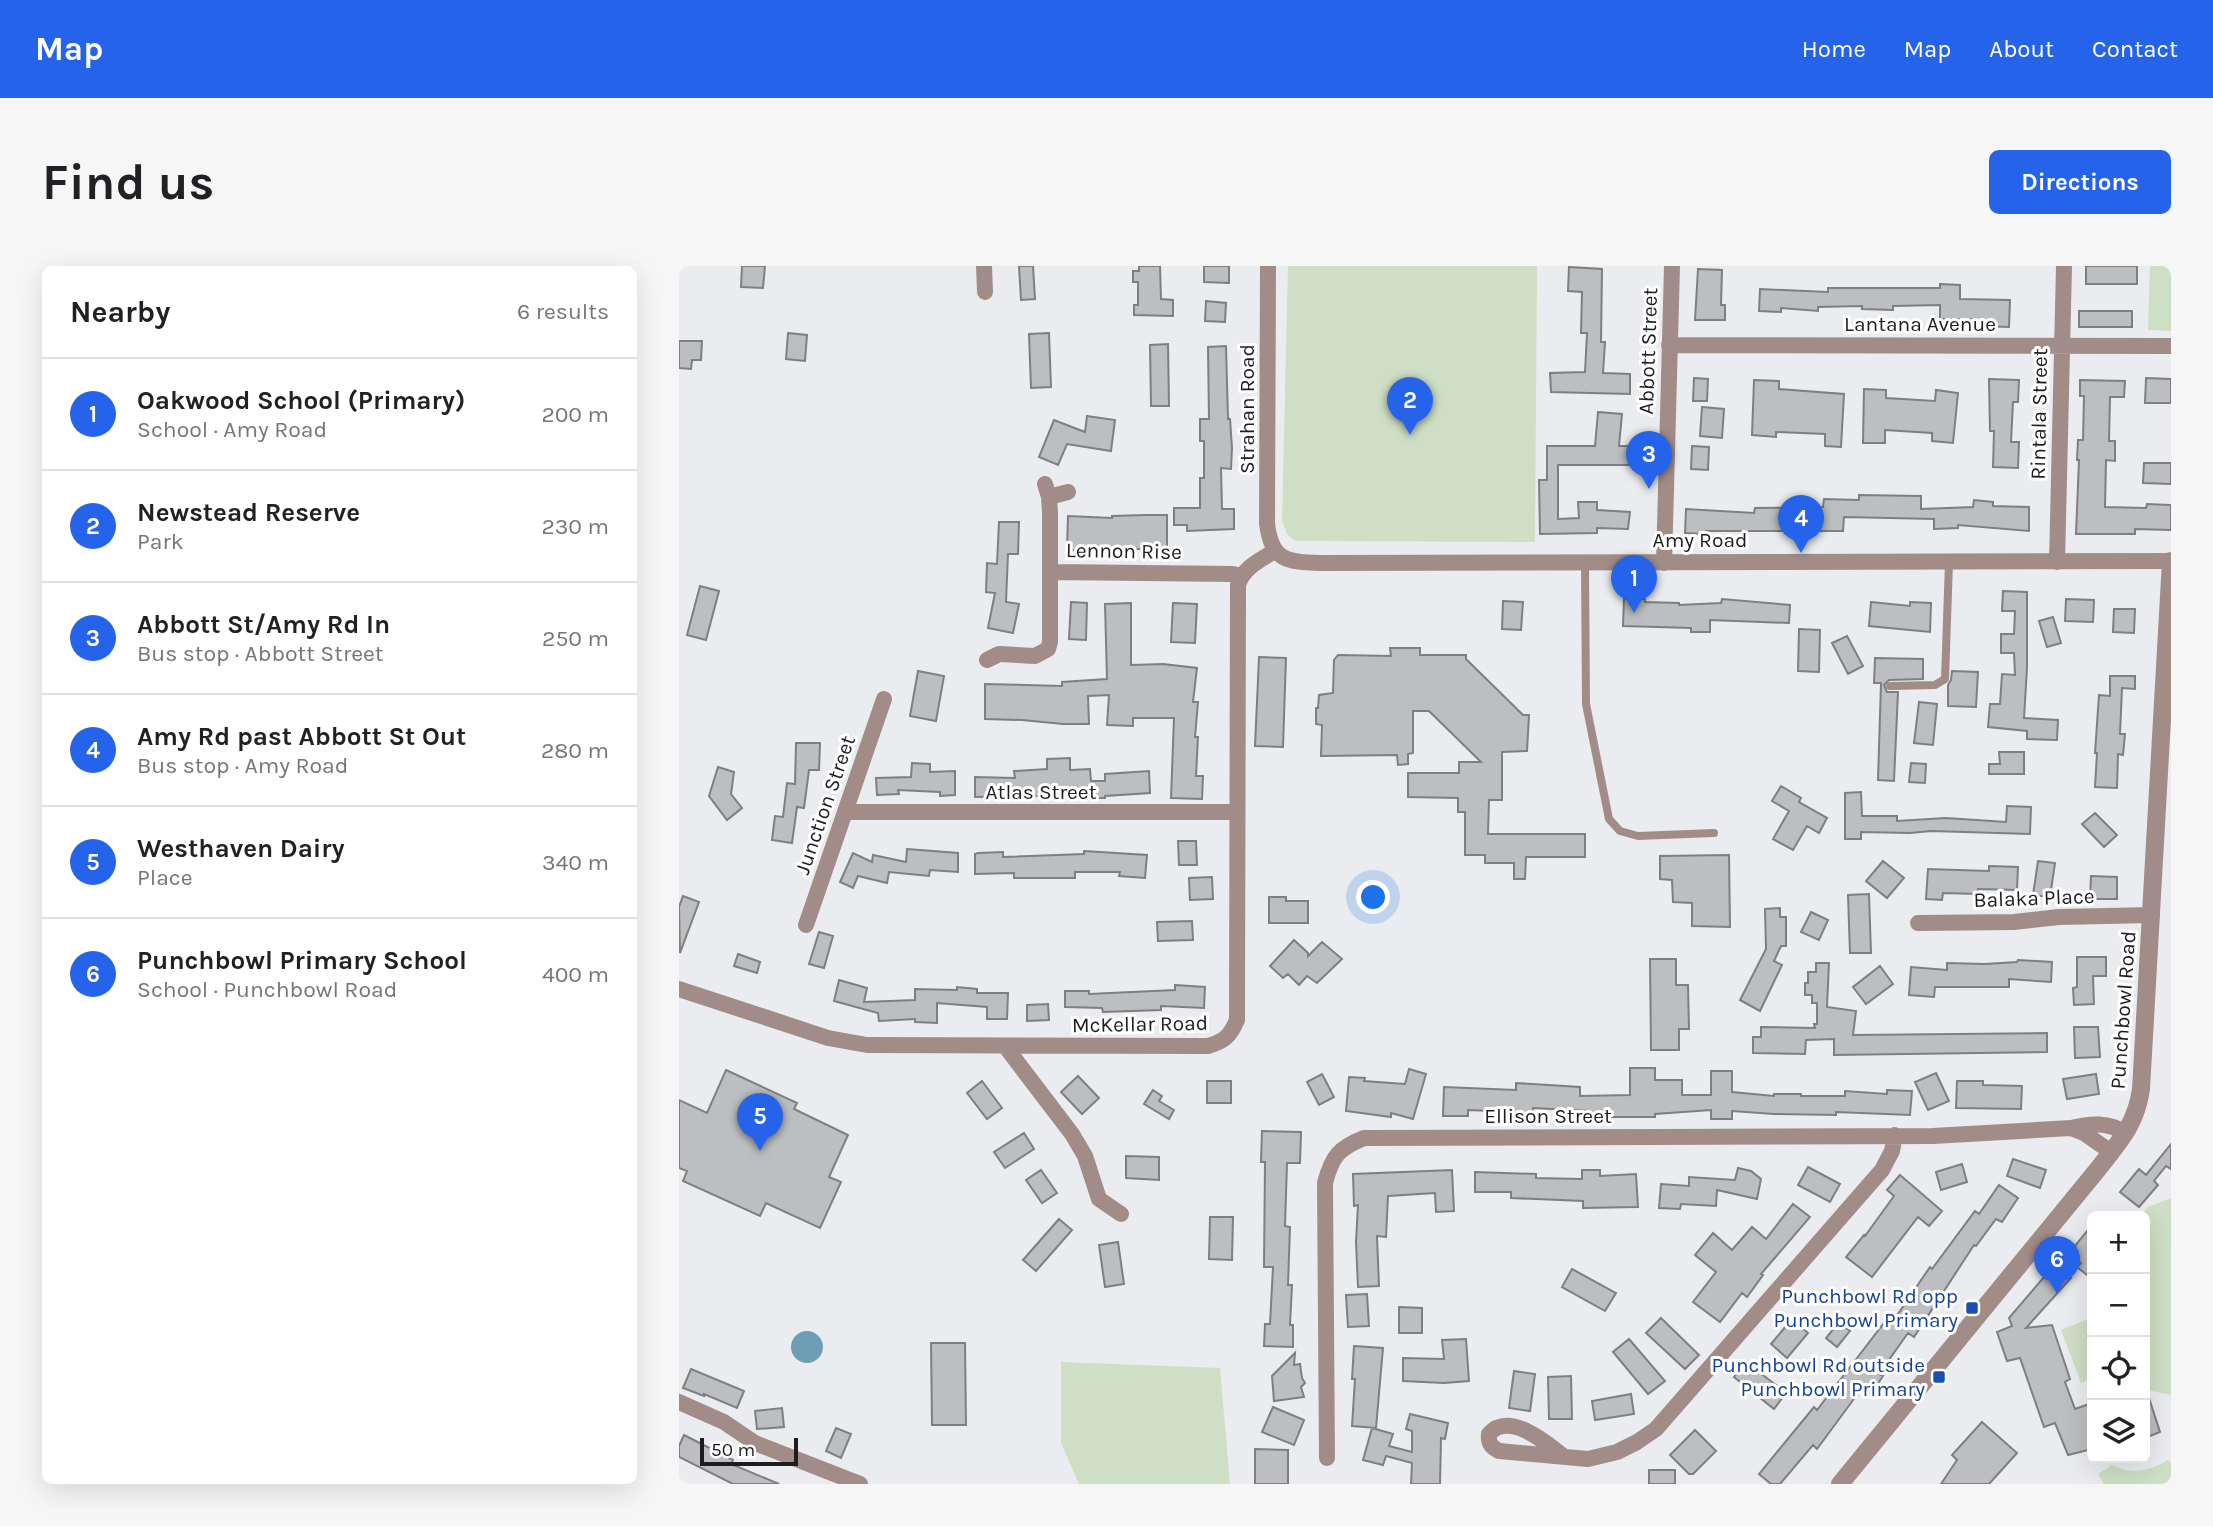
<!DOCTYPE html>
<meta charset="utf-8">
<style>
body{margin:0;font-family:Karla,sans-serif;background:#f6f6f6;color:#202124}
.controls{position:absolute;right:21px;bottom:21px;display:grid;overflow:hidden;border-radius:10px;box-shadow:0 7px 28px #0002}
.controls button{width:63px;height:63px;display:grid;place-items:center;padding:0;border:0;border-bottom:2px solid #e0e0e0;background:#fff;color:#202124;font:35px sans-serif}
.scale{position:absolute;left:21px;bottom:18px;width:98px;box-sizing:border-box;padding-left:7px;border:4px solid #1d1d1e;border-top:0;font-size:19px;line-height:24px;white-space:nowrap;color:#1d1d1e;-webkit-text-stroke:5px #fff;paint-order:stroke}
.you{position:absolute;left:695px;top:632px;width:24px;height:24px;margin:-18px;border:5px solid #fff;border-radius:50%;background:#1a73e8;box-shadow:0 0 0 10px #1a73e833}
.badge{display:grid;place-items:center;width:46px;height:46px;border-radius:50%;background:#2563eb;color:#fff;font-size:23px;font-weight:700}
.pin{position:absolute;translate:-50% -58px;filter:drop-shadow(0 2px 4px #0008)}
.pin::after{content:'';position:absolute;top:37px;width:24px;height:21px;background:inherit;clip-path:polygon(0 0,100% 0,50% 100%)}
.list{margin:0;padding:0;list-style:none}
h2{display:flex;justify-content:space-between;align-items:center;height:91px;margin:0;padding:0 28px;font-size:30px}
h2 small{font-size:23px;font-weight:400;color:#757577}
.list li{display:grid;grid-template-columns:46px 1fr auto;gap:21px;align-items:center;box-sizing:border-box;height:112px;padding:0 28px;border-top:2px solid #e0e0e0}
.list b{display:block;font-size:26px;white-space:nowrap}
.list p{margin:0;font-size:23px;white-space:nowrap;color:#757577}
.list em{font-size:23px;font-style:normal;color:#757577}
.icon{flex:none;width:38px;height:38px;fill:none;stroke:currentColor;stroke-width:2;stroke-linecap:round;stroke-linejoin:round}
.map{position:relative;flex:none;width:1492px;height:1218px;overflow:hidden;border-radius:10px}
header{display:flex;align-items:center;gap:42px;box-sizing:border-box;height:98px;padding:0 35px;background:#2563eb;color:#fff}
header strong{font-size:33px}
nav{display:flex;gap:38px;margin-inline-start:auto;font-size:24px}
.intro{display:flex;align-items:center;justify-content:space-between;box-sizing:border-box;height:168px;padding:0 42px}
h1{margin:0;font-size:49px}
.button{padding:18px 32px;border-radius:10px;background:#2563eb;color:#fff;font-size:24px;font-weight:700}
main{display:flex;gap:42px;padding:0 42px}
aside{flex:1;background:#fff;border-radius:10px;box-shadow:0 7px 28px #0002}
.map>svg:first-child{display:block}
.green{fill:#cedfc5}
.water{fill:#6e9eb6}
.building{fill:#bcbec1;stroke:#7e7f81;stroke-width:2}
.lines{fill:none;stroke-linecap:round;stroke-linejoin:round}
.service{stroke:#a28c88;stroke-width:8}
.minor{stroke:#a28c88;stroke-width:16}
.tertiary{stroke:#a28c88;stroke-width:18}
.transit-dot{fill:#1a4fb4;stroke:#fff;stroke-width:2.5}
.labels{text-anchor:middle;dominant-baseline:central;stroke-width:6;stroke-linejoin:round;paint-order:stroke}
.street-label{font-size:21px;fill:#1d1d1e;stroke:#fff}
.transit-label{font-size:21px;fill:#164399;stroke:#fff;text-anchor:end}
</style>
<header>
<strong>Map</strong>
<nav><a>Home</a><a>Map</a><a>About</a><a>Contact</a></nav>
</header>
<div class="intro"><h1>Find us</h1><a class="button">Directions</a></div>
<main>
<aside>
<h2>Nearby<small>6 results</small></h2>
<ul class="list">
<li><span class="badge">1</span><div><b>Oakwood School (Primary)</b><p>School · Amy Road</p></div><em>200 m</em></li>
<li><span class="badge">2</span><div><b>Newstead Reserve</b><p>Park</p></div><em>230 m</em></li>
<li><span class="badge">3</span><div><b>Abbott St/Amy Rd In</b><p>Bus stop · Abbott Street</p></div><em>250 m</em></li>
<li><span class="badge">4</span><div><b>Amy Rd past Abbott St Out</b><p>Bus stop · Amy Road</p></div><em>280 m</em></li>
<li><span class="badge">5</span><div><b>Westhaven Dairy</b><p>Place</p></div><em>340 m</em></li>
<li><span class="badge">6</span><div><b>Punchbowl Primary School</b><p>School · Punchbowl Road</p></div><em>400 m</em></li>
</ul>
</aside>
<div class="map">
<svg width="1492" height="1218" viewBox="0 0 1492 1218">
<rect width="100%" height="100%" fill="#eaecef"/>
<path class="green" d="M609 0H858L856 276 616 275 608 268 603 255Z
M1471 0H1492V65L1469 64Z
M1492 932V1129L1468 1124 1466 1119V950H1462L1469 941Z
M1409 1053 1413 1064V1113L1402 1117 1382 1064Z
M382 1096 541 1102 551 1218H400L382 1177Z
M1489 1194 1492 1197V1218H1425L1419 1208 1433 1199C1450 1209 1472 1205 1489 1194Z"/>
<path class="water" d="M112 1081a16 16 0 1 1 32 0a16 16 0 1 1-32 0Z"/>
<path class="building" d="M63 0H86L84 22 62 21Z
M340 0H354L356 33 342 34Z
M460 0H481L482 33 494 34V50L455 49V39H459V16H454V5H460Z
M525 0H550V17L525 16Z
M1407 0H1458V18H1407Z
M890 1 923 3 922 76H926L924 107 951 108V128L872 126 871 107 906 106 908 67H902L903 26 889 25Z
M1019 3 1043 4 1042 39H1046V54H1016Z
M1261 18 1281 19V33L1331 34 1330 61 1298 60V53H1261V39L1214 40V44L1183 43V40L1139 41V45L1102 42V46L1080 45 1081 23 1149 26V22H1261Z
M527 35 547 37 546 56 526 55Z
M1400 45H1453V61H1400Z
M109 67 128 69 126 95 107 93Z
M370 67 372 121 352 122 350 68Z
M0 75H23L22 94H13L12 103 0 102Z
M489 78 490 140H472L471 79Z
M547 80 549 153H551L553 182 552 203 542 202 543 243H555V263L508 265V259H495V242H521V212H525V175H521V153H530L529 81Z
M1015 112 1029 113 1028 135H1014Z
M1467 112 1492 113V137H1466Z
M1310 113 1340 114 1339 136H1334L1332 176H1340L1339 202 1314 201 1315 165H1311Z
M1075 114 1100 115V123L1165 128 1162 181 1146 180V168L1097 166V171L1073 169Z
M1401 114 1446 115 1445 131H1431L1430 175H1436V195L1427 194 1426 241 1467 242 1468 238 1492 239V264L1456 263V268H1397L1400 194H1398L1399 174H1404L1405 130H1401Z
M1185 123 1207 124V132L1256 135 1257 124 1279 127 1274 177 1253 175V167L1206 164V177H1184Z
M1023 141 1045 143 1043 172 1021 170Z
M919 146 943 148 940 180H950V199H879V253L900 252 899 236H918V244L951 246 949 263 918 262V267L861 268 860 214H868V180H916Z
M408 150 436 154 432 185 388 178 379 199 360 191 375 154 406 166Z
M1013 180 1030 181 1029 204 1012 203Z
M1465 197H1492V218L1464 217Z
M1180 229 1242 230V243L1294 241 1295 234 1314 236V240L1350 241V265L1279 259V262L1255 263V253L1165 251 1164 265H1027V268L1006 267 1007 243 1075 247 1076 242 1144 241 1145 233 1180 234Z
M466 249H488V283H451V286L388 284 389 250 433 252V250Z
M320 256H340L339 288H329L327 336 340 338 334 367 309 362 316 327 307 326 308 297 318 298Z
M21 320 40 325 27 374 8 369Z
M1324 325 1348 326V402L1345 452 1379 454 1378 474 1348 473V465L1309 461 1311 438H1321L1323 408 1336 409 1335 387H1322V368H1335L1336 345H1323Z
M945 333H966V336L1000 337V339L1042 337 1043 333 1111 339 1110 357 1031 354V366H1012V362L944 360Z
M1387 333 1415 334 1414 356 1386 355Z
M824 335 844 336 842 364 823 363Z
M392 336 408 337 407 374 390 373Z
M1192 336 1231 340V336L1252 337 1251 366 1190 360Z
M452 337V399L484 398 518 402 514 436H519L516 471H519L517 510H524L523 533 492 532 495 452H454V460L428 459 430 429 409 430 410 458H384L343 454 306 453V418L383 420V416L428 413 426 338Z
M494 337 518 338 516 377 492 376Z
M1435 343H1456L1455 367 1434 366Z
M1374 351 1382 377 1368 381 1360 355Z
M1120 363 1141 364 1140 406 1119 405Z
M1168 370 1184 400 1169 408 1153 377Z
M711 382H741V389H787V393L844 449H850L848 485 823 486V534H810L809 568H906V591H847L846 613H835V597H806V589H786V546H779V532L729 531V507H780V496H802L750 445H734V487L729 488V498L719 499 718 489 642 490 643 459 637 458V442H639L640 429 654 427 655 394 659 389 712 390Z
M580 391 607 392 604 481 576 480Z
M1196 392 1244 393V413L1210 414 1205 419 1208 426H1219L1215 515 1199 514 1202 417H1195Z
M239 405 265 410 257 455 231 450Z
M1273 405 1299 406 1297 441 1269 440V419L1272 414Z
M1431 410H1456V423L1443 422 1441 468H1446L1444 489 1439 488 1438 522 1416 521 1418 487H1416L1420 429 1431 430Z
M1240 436 1258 438 1254 479 1235 477Z
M117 477H141L140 504H130L125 542 118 541 113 577 93 574 96 550 104 551 108 517 116 518Z
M1320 486H1345V508H1310V498H1321Z
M391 492V504L411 503 412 515H426V508L470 505 471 527 426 530V532H405V529L296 531V511L336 512 335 505 368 503V493Z
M233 497 251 498V506L276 505V529L261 530V526L219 524 220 528 198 529 197 512 232 511Z
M1232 497 1247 498 1246 517 1230 516Z
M39 501 55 506 52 528 63 542 48 554 30 530Z
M1102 520 1122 532 1120 536 1148 552 1140 567 1128 560 1114 584 1094 573 1110 545 1093 535Z
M1182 526 1183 550H1218V555L1267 552 1327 556 1328 540 1352 541 1351 568 1252 565 1231 567 1182 566V573H1166V527Z
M1416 547 1438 569 1425 581 1403 558Z
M499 575H517L518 599H500Z
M228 583 279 587V606L251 604 250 610 210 606 208 617 179 610 174 622 161 616 174 587 193 596 194 589 227 596Z
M405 585 468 589 466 612 440 610 441 606H396V612H335V607L296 608V588L299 587 324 586V591L405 588Z
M1050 589 1051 661 1013 660V637L994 636 993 614 981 613V590Z
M1204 595 1225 612 1208 632 1187 615Z
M1359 595 1376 597 1371 631 1354 629Z
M1310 600 1339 601 1338 624 1299 623V628L1264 627 1263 634 1247 633 1249 603 1310 605Z
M1412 610 1438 611V633H1411Z
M533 611 534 633 511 634 510 612Z
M1190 628 1192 687H1171L1169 629Z
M4 630 20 636 1 687 0 641Z
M590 631H607V635H629V657H590Z
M1101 642V651H1107V680H1102L1095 695 1103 699 1081 745 1061 734 1087 683 1086 643Z
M1132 646 1149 654 1140 674 1122 666Z
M513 655 514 674 479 675 478 656Z
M140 666 154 670 145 702 130 698Z
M615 674 629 687V690L643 676 663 693 638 717 628 710 620 719 609 708 604 712 591 700Z
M59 688 81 696 78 707 55 700Z
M1398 691H1427V710H1414L1415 738 1395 739 1394 722 1398 721Z
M971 693H997V719H1009L1010 763H1000V784H972Z
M1339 694 1373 696 1372 716 1330 713V721H1256L1255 731 1230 729 1232 701 1268 704V697L1306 698 1338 696Z
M1137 697H1150L1148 741 1177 745 1174 769 1368 767V786L1155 789V773L1127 774 1126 788 1074 787V771H1082V761L1136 762 1135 758H1138V737H1133V729H1126V717H1129V706H1137Z
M1201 700 1214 718 1187 738 1174 721Z
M160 714 188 722 185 736 236 734V723L278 724V721L298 723V727H329L328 753H308V741L258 737V757L236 756V753L200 755 199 747 155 735Z
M496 719 526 721 525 742 482 740V744L424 746 423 742 386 741V725H410V728L496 724Z
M369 738 370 754 348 755V739Z
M1395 761H1419L1421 791 1396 792Z
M951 802H976V814H1003V829H1032V805H1053V826L1095 830V828H1122V830H1166V825L1208 828V824L1233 825 1231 849 1157 846V849L1095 848 1053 845V853H1032V844L976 848V851H911L910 845 854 842 853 851 836 850V846L789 844V850H764L765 821 837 824V817L901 821V830L951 829Z
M730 803 747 808 734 853 712 847V851L667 845 670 811 686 812 685 815 726 818Z
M47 804 118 837 115 843 169 869 150 911 162 916 141 962 87 937 81 950 4 915 8 905 0 902V834L28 847Z
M1257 807 1270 835 1249 844 1236 816Z
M643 808 655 831 640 839 628 816Z
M1417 808 1420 828 1388 833 1384 813Z
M399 810 420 832 403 848 382 826Z
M303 815 323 842 308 853 288 827Z
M528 815H552V837H528Z
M1278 815H1304V819L1343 820 1342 843 1277 842Z
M474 824 483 830 480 835 495 844 490 853 465 838Z
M583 865 622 866 621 897H608L606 960 611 961 609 1019H613L611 1059H614V1081L585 1080 586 1058H591L594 1001H585L586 896H582Z
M345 867 355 883 326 902 315 886Z
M1492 878V903L1487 900 1475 915 1479 919 1460 941 1441 926 1460 903 1467 909Z
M447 890 480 891V914L447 912Z
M1334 893 1367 904 1361 922 1328 910Z
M1283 898 1288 916 1262 924 1257 906Z
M1129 901 1161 918 1151 936 1119 919Z
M1059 902 1072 905 1082 913 1078 933 1038 924 1037 940 1002 938 1001 943 980 942 982 918 1010 920V911L1056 914Z
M362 904 378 927 363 937 347 914Z
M773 904 775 945 757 946 756 927 709 930 707 971 698 970 700 1020 679 1021 677 976 679 939 675 940 674 908Z
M903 904H921V910L957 908 959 941 904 942V935L832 932V926H796V906L857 908V912L903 913Z
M1221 909 1263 945 1250 960 1239 951 1193 1011 1167 991 1185 969 1186 970 1215 930 1208 924Z
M1320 919 1339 932 1323 956 1317 953 1297 980 1295 979 1235 1071 1229 1067 1200 1108 1204 1110 1192 1128 1183 1122 1138 1183 1134 1179 1101 1218H1092L1080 1208 1135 1141 1138 1144 1205 1057 1210 1061 1251 1001 1253 1003 1296 945 1300 948Z
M1114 938 1131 951 1082 1008 1084 1009 1068 1031 1063 1027 1041 1056 1014 1036 1037 1006 1016 989 1034 967 1053 984 1073 961 1087 973Z
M531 951H554L553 994 530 993Z
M380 953 393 964 357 1005 344 994Z
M1413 959V1005L1408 1009 1398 1001 1402 997 1390 987Z
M439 976 445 1018 426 1021 420 979Z
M893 1003 937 1027 926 1045 883 1021Z
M1376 1003 1392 1012 1347 1062 1373 1059 1391 1113 1386 1116 1396 1143 1413 1137V1183L1389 1189 1376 1157 1365 1161 1341 1092 1328 1095 1318 1066 1333 1060 1330 1052 1365 1011 1368 1013Z
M688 1028 690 1060 669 1061 667 1029Z
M720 1041 743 1042V1067H720Z
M982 1052 1020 1089 1006 1103 967 1067Z
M1113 1053 1129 1067 1108 1092 1092 1078Z
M1160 1056 1171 1065 1158 1081 1147 1072Z
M787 1073 790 1115 765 1117 724 1115V1092L765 1093 763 1074Z
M950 1073 986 1115 969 1128 934 1086Z
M252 1077H286L287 1159H253Z
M675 1080 704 1082 697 1162 673 1160 676 1113H673Z
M616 1087 615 1099 621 1098 623 1112 626 1117 622 1121 625 1131 595 1135 593 1110Z
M1067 1096 1107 1127 1095 1143 1055 1111Z
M12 1103 65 1125 58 1142 25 1128V1130L4 1122Z
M835 1105 856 1108 851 1145 830 1142Z
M892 1110 893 1153H870L869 1111Z
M1468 1126 1481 1166 1466 1172V1127Z
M952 1128 955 1148 916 1154 913 1135Z
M594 1141 625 1154 615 1179 583 1166Z
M103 1142 105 1161 78 1163 76 1145Z
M731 1148 769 1157 766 1173 762 1172 761 1218H732L733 1197 707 1190 704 1199 684 1194 693 1162 714 1168 710 1180 733 1186V1165L727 1163Z
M1303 1156 1338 1187 1310 1218H1262L1278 1194 1273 1189Z
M157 1162 172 1168 162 1192 147 1185Z
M1016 1164 1037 1185 1014 1208H1010L991 1189Z
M5 1169 54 1194 52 1198 100 1218H54L0 1191V1180Z
M576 1183 609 1184V1218H576Z
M970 1204H996V1218H970Z"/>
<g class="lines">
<path class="service" d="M906 297 907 438 930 553 941 565 959 570 1035 567
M1211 420 1256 419 1266 413 1270 296"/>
<path class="minor" d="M305 0 306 26
M589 0 588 257C592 295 608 296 642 297L1492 295
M990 79 1492 80
M370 231 389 226
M1378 296 1385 0
M985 297 993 0
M372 306 554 308 562 310
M308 394 320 388 356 390 369 383 371 376V247L370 231 366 218
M166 546H558
M1239 657 1335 656 1380 651 1473 649
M127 659 205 433
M0 723 149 772 188 779 529 780C546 775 551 770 558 754L559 319C564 302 581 294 596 285
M326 780 393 868 406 890 420 933 442 948
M1392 862 1405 867 1432 886
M0 1136 45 1156 76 1177 181 1218
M883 1189C866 1176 830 1145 810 1168 809 1177 812 1181 820 1185L909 1193 938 1186 958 1176 977 1163 1203 904 1213 885 1216 869
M648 1192 646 917C653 890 660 882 685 872L1254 870 1392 862C1412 857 1429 856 1447 867"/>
<path class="tertiary" d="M1161 1218 1419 903C1440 876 1457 859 1462 823L1492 295"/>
</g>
<g class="transit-dot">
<rect x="1286" y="1035" width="14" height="14" rx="3.5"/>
<rect x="1253" y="1104" width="14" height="14" rx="3.5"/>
</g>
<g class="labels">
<g class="street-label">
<text x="1241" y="58">Lantana Avenue</text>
<text transform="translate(969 85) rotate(-88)">Abbott Street</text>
<text transform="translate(568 143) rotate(-90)">Strahan Road</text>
<text transform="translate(1360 148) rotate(-89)">Rintala Street</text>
<text x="1021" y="274">Amy Road</text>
<text transform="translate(445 285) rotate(1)">Lennon Rise</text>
<text x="362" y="526">Atlas Street</text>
<text transform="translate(146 539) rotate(-71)">Junction Street</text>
<text transform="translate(1355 632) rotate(-2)">Balaka Place</text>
<text transform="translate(1444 744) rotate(-86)">Punchbowl Road</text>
<text transform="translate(461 758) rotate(-1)">McKellar Road</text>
<text x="869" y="850">Ellison Street</text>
</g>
<g class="transit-label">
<text x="1279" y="1030">Punchbowl Rd opp<tspan x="1279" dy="24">Punchbowl Primary</tspan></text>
<text x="1246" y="1099">Punchbowl Rd outside<tspan x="1246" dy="24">Punchbowl Primary</tspan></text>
</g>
</g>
</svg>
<div class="controls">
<button>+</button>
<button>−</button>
<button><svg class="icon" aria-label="locate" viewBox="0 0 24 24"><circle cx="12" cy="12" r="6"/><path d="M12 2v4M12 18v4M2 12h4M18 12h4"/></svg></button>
<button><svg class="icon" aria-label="layers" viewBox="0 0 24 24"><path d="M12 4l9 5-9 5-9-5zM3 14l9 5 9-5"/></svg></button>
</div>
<div class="scale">50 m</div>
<div class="you"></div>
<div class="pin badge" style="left:955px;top:347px">1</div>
<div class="pin badge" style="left:731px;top:169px">2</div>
<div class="pin badge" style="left:970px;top:223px">3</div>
<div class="pin badge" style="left:1122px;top:287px">4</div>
<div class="pin badge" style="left:81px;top:885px">5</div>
<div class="pin badge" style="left:1378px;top:1028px">6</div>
</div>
</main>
